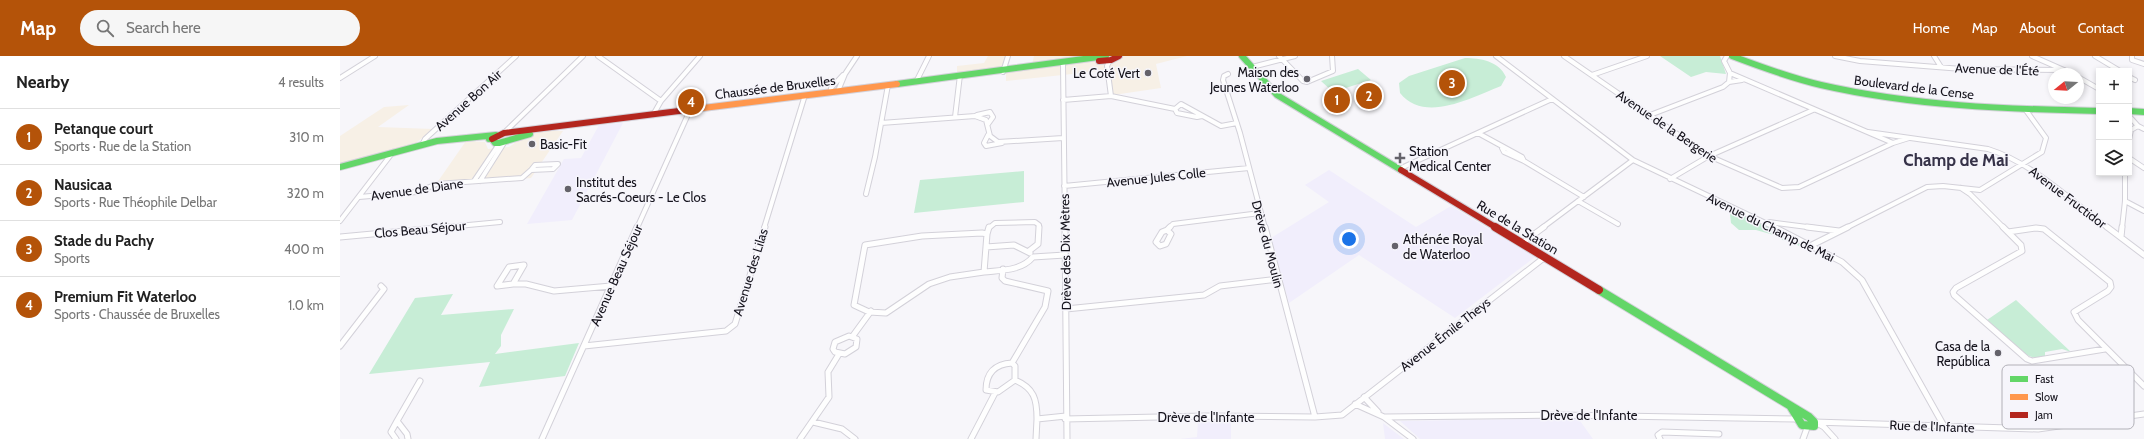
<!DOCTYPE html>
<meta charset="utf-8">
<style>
body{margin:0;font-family:Cabin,sans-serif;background:#f6f6f6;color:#222}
.controls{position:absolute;right:12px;top:12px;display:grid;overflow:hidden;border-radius:0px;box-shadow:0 2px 6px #0003}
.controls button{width:36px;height:36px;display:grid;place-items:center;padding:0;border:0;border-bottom:1px solid #e0e0e0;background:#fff;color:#222;font:20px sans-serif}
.compass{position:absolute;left:1708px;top:12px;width:36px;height:36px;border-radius:50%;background:#fff;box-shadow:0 2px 6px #0003;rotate:252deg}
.you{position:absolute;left:1009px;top:183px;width:14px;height:14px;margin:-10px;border:3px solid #fff;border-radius:50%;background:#1a73e8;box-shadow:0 0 0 6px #1a73e833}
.badge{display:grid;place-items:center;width:26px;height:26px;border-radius:50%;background:#b45309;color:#fff;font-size:13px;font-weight:700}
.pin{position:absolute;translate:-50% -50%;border:2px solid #fff;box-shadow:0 1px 4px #0006}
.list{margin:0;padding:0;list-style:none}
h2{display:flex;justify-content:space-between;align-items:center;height:52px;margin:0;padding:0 16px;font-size:17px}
h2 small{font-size:13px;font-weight:400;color:#767676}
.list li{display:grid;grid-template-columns:26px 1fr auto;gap:12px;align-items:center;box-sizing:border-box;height:56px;padding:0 16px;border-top:1px solid #e0e0e0}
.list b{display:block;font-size:15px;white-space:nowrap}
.list p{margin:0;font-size:13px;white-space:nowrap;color:#767676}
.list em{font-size:13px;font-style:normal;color:#767676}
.icon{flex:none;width:22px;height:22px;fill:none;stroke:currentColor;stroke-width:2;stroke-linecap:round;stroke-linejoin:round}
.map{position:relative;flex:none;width:1804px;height:383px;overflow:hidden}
header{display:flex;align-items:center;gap:24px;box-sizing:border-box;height:56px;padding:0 20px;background:#b45309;color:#fff}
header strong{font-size:19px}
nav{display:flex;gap:22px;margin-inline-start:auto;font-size:14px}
.search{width:280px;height:36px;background:#f6f6f6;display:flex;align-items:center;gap:10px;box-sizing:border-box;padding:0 14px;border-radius:22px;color:#767676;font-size:15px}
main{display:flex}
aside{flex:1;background:#fff}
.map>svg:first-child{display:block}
.commercial{fill:#f7f0e6}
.built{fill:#f1eefc}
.green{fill:#c7edd6}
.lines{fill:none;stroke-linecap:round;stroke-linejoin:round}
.street-far1-casing{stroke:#d3d1d9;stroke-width:6}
.street-casing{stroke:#d3d1d9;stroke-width:7}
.fast-far1-casing{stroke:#d3d1d9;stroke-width:8}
.fast-casing{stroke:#d3d1d9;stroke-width:10}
.slow-casing{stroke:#d3d1d9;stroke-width:8}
.jam-far1-casing{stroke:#d3d1d9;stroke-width:8}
.jam-casing{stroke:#d3d1d9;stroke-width:10}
.street-far1{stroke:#fefefe;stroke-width:4}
.street{stroke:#fefefe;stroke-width:5}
.fast-far1{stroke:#63d668;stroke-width:6}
.fast{stroke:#63d668;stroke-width:8}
.slow{stroke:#ff974d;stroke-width:6}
.jam-far1{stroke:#b3261e;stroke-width:6}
.jam{stroke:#b3261e;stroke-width:8}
.poi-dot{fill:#64626a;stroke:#f6f5fb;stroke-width:1.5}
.labels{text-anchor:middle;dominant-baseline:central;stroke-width:3;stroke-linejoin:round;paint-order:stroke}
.street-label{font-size:13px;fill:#15131c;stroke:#f6f5fb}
.poi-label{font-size:13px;fill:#15131c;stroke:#f6f5fb;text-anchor:start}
.district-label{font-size:17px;font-weight:bold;fill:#363248;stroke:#f6f5fb}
.key{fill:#f6f5fb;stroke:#b2b1b8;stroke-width:1}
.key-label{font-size:11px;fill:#15131c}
</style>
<header>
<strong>Map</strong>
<div class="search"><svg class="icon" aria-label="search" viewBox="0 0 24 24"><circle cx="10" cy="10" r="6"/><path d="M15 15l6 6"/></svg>Search here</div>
<nav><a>Home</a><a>Map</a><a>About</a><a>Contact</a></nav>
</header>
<main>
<aside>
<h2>Nearby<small>4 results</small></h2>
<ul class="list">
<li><span class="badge">1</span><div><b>Petanque court</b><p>Sports · Rue de la Station</p></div><em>310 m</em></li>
<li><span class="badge">2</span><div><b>Nausicaa</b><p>Sports · Rue Théophile Delbar</p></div><em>320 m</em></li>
<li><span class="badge">3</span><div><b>Stade du Pachy</b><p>Sports</p></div><em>400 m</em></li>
<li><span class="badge">4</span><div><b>Premium Fit Waterloo</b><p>Sports · Chaussée de Bruxelles</p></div><em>1.0 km</em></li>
</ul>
</aside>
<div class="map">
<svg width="1804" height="383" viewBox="0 0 1804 383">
<rect width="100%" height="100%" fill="#f7f6fa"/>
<path class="commercial" d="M648 0H667L668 11 692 9 694 0H847L816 8 821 32 773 39 769 14 666 25V13L617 19V10L644 7Z
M69 49 38 71 93 73 76 87 0 108V80L44 51Z
M202 75H223L191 122 94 131 126 85 145 86 148 93 169 91 185 80Z"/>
<path class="built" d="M283 67 232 164 187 168 224 103 241 102 259 69Z
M989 114 1076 171 1111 150 1195 201 1115 262 1019 199 949 247 931 182 989 146 965 129Z
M1238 362 1253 383H1080L1060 365Z
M891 365V383H840L857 381 858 366Z
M1043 367 1064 383H1045Z"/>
<path class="green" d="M1320 0H1380L1386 18 1366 16 1351 21Z
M1125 2C1140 2 1159 5 1166 21L1161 30C1132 41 1085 68 1060 37L1059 27 1069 20Z
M1018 13 1031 24 993 36 981 25Z
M684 115V146L574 157 580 124Z
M1397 157 1463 188 1461 191 1450 185 1442 184 1441 181 1416 174H1399L1391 167 1390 158Z
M113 238 101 259 174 253 161 279V290L155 298 239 287 225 320 139 331 150 306 29 318 75 242Z
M1676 244 1731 296 1722 293 1705 296V300L1695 302 1684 298 1647 264Z"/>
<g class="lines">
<g class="street-far1-casing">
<path id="street-far1" d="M258 0 321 45
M939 0 963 25 967 26 993 15 992 0
M1156 0 1293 104 1436 172
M1224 0 1369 100 1442 132 1459 131 1553 87 1569 82
M1387 0 1384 5 1390 17 1389 26
M1495 0 1520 5 1622 13 1724 14
M1594 0 1601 11
M1692 0 1733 18
M1755 0 1780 15
M1792 0V4L1804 8
M770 4 767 10 771 40
M723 9 725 172
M912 11 955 0
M663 16 668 0
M1390 17 1553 87
M888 18 884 20 883 24 900 77 925 172
M1252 19 1307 0
M1738 21 1759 33
M1789 21 1795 24
M0 22 35 0
M576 26 589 0
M498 35 505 18 517 0
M491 36V32L503 19
M723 44 771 40 835 53
M835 53 841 48 881 70 897 67
M835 53 837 57 857 61 862 60
M313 59 321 45 360 0
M637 59 650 56 653 61 648 68
M1310 59 1383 31 1389 26 1402 24
M1789 60 1798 70 1791 74 1789 84
M615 61 620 19
M541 67 635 60 646 64 650 80 658 86 723 82
M1798 70 1804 73
M166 75 243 0
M1528 76 1648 93C1693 107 1730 144 1768 172
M1138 77 1182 101 1184 105
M648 79 644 87 646 90 662 87
M82 89 85 83 176 0
M1162 92 1164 96 1184 105 1244 141
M1789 102 1804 112
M218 108 213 113 191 114 195 109Z
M1059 113 1212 43
M1330 123 1369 100 1473 54
M134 125 159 88
M140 125 164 87
M724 130 909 112
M1621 132 1630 138 1664 172
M526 138 535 101 548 29
M19 141 77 136 97 128 182 122 191 114
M1238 145 1278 168
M1785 145 1804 155
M0 165 53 96
M1429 166 1475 172
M97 172 160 166
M297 172 350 54
M424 172 465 39
M649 172 655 167 695 166 699 169V172
M829 172 833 168 920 157
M1202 172 1293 104
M1506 172 1587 131 1603 130 1640 134 1702 96 1706 82 1685 53
M1782 172 1785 145V117"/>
</g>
<g class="street-casing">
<path id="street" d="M725 171 727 383
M925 171 975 361
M1434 171 1502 206 1522 224 1604 370
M1467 171 1499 175
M1663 171 1681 189 1682 195 1616 232 1613 236 1614 239 1687 303 1692 305 1765 293
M1767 171 1804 199
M827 174 831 178 826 188 820 190 816 186 822 176Z
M827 174 830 171
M1668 176 1696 172 1704 173 1770 226 1771 231 1768 235 1734 256 1738 264 1804 330
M642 177 647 178 644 216 610 221 589 228 546 257 529 256 514 249 525 189 582 180Z
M647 178 649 171
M0 181 108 171
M1781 181 1782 171
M1182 187 1204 171
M1472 189 1508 171
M646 191 674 189 690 197
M689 195 698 188 699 171
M184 209 173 228 157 230 169 211Z
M663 213 662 222 665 225 708 235 705 251 672 307
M644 216C662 214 681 215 693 201L725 199
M173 228H186L214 235 271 230
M726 253 864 239 880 230 938 223
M509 280 517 283 516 291 505 298 495 296 493 293 495 286Z
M512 281 531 255
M0 290 44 233 41 230
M244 290 386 275 395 268 425 171
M672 307 675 310V324L658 336 646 334C646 317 655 308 672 307Z
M675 324C694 332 697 343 697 363
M1024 341 1038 356
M1015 348 1044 361 1220 359 1457 363
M1044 361 1073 383
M725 363 866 360 975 361 1002 359 1205 201
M57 365 80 325
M473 366 502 373 515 383
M1474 366 1698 373 1804 358
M1477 367 1484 371 1495 383
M56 383 51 376 57 365 67 378 68 383
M202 383 297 171
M460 383 489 341 488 316 499 298
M631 383 655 337
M696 383 697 363 726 360
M1320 383 1318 379 1322 376 1379 378
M1463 383 1467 372"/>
</g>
<g class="fast-far1-casing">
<path id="fast-far1" d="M902 0 937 39 1061 114
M1392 0C1421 11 1451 22 1481 29 1573 50 1666 53 1759 55
M557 28 766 0
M1789 55 1804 56
M149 83H152L155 87H159L190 78
M0 111 97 85 156 79"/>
</g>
<g class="fast-casing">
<path id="fast" d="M1259 234 1469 361 1474 366V370L1462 369 1451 351"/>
</g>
<g class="slow-casing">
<path id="slow" d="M347 54 557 28"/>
</g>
<g class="jam-far1-casing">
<path id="jam-far1" d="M759 5 771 4 779 0
M152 83 164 77 347 54
M1061 114 1157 172"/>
</g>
<g class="jam-casing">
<path id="jam" d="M1155 171 1259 234"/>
</g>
<use href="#street-far1" class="street-far1"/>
<use href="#street" class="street"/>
<use href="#fast-far1" class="fast-far1"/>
<use href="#fast" class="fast"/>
<use href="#slow" class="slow"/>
<use href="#jam-far1" class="jam-far1"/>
<use href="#jam" class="jam"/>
</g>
<g class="poi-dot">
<circle cx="808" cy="17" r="4"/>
<circle cx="967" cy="23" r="4"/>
<circle cx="192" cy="88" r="4"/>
<path d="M1058 96h4v4h4v4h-4v4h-4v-4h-4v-4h4z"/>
<circle cx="228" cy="133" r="4"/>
<circle cx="1055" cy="190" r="4"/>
<circle cx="1658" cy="297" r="4"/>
</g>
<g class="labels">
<g class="street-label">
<text transform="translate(1657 13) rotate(2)">Avenue de l'Été</text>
<text transform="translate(435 31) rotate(-7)">Chaussée de Bruxelles</text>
<text transform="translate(1574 31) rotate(7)">Boulevard de la Cense</text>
<text transform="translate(128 44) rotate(-42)">Avenue Bon Air</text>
<text transform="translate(1327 70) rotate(34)">Avenue de la Bergerie</text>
<text transform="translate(816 121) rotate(-6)">Avenue Jules Colle</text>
<text transform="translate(77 133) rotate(-8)">Avenue de Diane</text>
<text transform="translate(1728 141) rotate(37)">Avenue Fructidor</text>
<text transform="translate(1178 171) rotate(31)">Rue de la Station</text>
<text transform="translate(1431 171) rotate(26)">Avenue du Champ de Mai</text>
<text transform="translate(80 173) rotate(-5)">Clos Beau Séjour</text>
<text transform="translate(928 188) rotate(75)">Drève du Moulin</text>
<text transform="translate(725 196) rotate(-91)">Drève des Dix Mètres</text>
<text transform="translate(410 216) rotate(-73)">Avenue des Lilas</text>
<text transform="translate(276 219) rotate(-66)">Avenue Beau Séjour</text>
<text transform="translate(1105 278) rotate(-38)">Avenue Émile Theys</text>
<text x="1249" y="359">Drève de l'Infante</text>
<text x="866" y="361">Drève de l'Infante</text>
<text transform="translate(1592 370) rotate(2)">Rue de l'Infante</text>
</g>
<g class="poi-label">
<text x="959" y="16" text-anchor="end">Maison des<tspan x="959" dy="15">Jeunes Waterloo</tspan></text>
<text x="800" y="17" text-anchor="end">Le Coté Vert</text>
<text x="200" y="88">Basic-Fit</text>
<text x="1069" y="95">Station<tspan x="1069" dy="15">Medical Center</tspan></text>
<text x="236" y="126">Institut des<tspan x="236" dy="15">Sacrés-Coeurs - Le Clos</tspan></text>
<text x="1063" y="183">Athénée Royal<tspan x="1063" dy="15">de Waterloo</tspan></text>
<text x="1650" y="290" text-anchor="end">Casa de la<tspan x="1650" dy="15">República</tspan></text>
</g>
<g class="district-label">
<text x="1616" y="104">Champ de Mai</text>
</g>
</g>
<rect x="1662" y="309" width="132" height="64" rx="6" class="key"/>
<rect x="1670" y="320" width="18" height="6" fill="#63d668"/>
<rect x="1670" y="338" width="18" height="6" fill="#ff974d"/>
<rect x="1670" y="356" width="18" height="6" fill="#b3261e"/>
<g class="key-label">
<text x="1695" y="327">Fast</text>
<text x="1695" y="345">Slow</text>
<text x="1695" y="363">Jam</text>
</g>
</svg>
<div class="controls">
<button>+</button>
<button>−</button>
<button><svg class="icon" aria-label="layers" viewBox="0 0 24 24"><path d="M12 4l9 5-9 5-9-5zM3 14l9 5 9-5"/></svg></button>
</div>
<svg class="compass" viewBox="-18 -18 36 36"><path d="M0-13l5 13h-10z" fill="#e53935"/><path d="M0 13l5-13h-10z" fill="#767676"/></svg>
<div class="you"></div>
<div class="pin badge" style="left:997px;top:44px">1</div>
<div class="pin badge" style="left:1029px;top:40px">2</div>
<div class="pin badge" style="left:1112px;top:27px">3</div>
<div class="pin badge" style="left:351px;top:46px">4</div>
</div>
</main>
